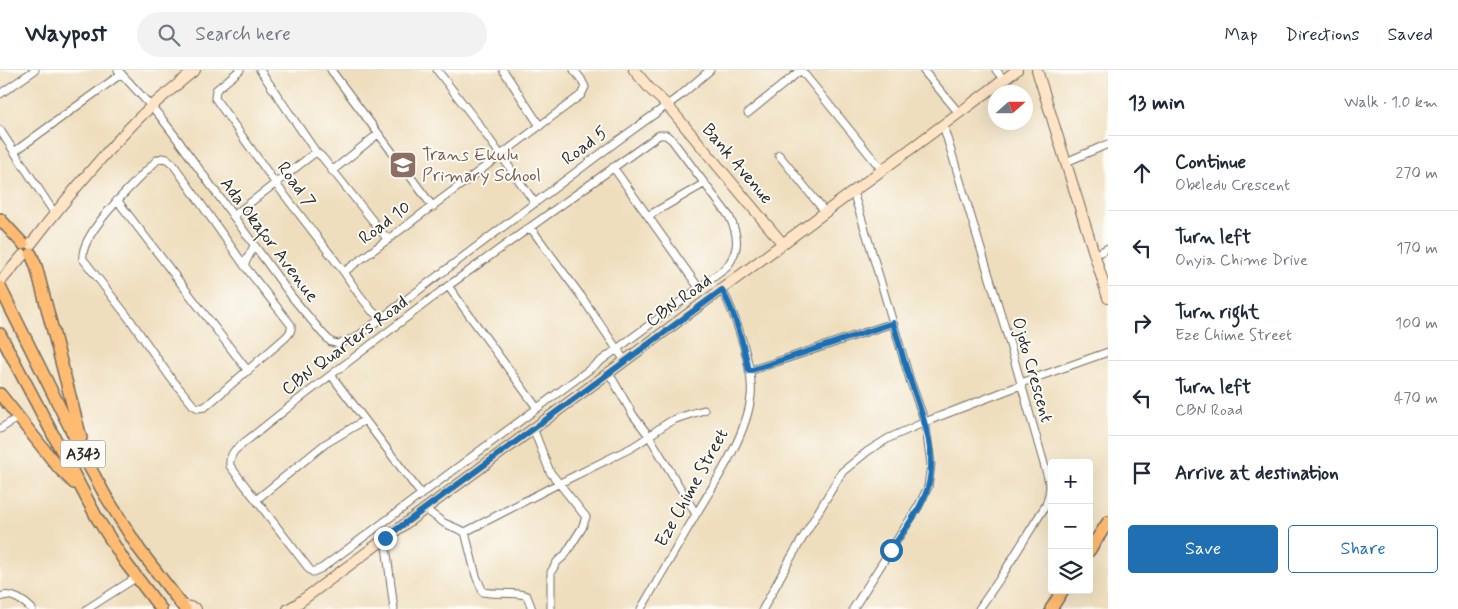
<!DOCTYPE html>
<meta charset="utf-8">
<style>
body{margin:0;font-family:Mynerve,sans-serif;background:#f2f2f3;color:#1f2937}
.controls{position:absolute;right:15px;bottom:15px;display:grid;overflow:hidden;border-radius:5px;box-shadow:0 5px 20px #0002}
.controls button{width:45px;height:45px;display:grid;place-items:center;padding:0;border:0;border-bottom:1px solid #e0e1e3;background:#fff;color:#1f2937;font:25px sans-serif}
.compass{position:absolute;left:988px;top:15px;width:45px;height:45px;border-radius:50%;background:#fff;box-shadow:0 5px 20px #0002;rotate:69deg}
.stop{position:absolute;width:15px;height:15px;margin:-11px;border:4px solid #1f6fb2;border-radius:50%;background:#fff}
.stop.end{background:#1f6fb2;border-color:#fff;box-shadow:0 1px 5px #0008}
.list{margin:0;padding:0;list-style:none}
h2{display:flex;justify-content:space-between;align-items:center;height:65px;margin:0;padding:0 20px;font-size:21px}
h2 small{font-size:16px;font-weight:400;color:#747a83}
.list li{display:grid;grid-template-columns:32px 1fr auto;gap:15px;align-items:center;box-sizing:border-box;height:75px;padding:0 20px;border-top:1px solid #e0e1e3}
.list b{display:block;font-size:19px;white-space:nowrap}
.list p{margin:0;font-size:16px;white-space:nowrap;color:#747a83}
.list em{font-size:16px;font-style:normal;color:#747a83}
.actions{display:flex;gap:10px;padding:15px 20px}
.actions a{flex:1;padding:11px 0;border:1px solid #1f6fb2;border-radius:5px;text-align:center;font-size:18px;color:#1f6fb2}
.actions .main{background:#1f6fb2;color:#fff}
.icon{flex:none;width:28px;height:28px;fill:none;stroke:currentColor;stroke-width:2;stroke-linecap:round;stroke-linejoin:round}
.map{position:relative;flex:none;width:1108px;height:539px;overflow:hidden}
header{display:flex;align-items:center;gap:30px;box-sizing:border-box;height:70px;padding:0 25px;background:#fff;border-bottom:1px solid #e0e1e3}
header strong{font-size:24px}
nav{display:flex;gap:28px;margin-inline-start:auto;font-size:18px}
.search{width:350px;height:45px;background:#f2f2f3;display:flex;align-items:center;gap:12px;box-sizing:border-box;padding:0 18px;border-radius:28px;color:#747a83;font-size:19px}
main{display:flex}
aside{flex:1;background:#fff}
.map>svg:first-child{display:block}
.lines{fill:none;stroke-linecap:round;stroke-linejoin:round}
.minor-casing{stroke:#706a5e;stroke-width:9}
.secondary-casing{stroke:#706a5e;stroke-width:12}
.primary-casing{stroke:#706a5e;stroke-width:14}
.trunk-casing{stroke:#706a5e;stroke-width:14}
.minor{stroke:#fff;stroke-width:7}
.secondary{stroke:#ffe4c6;stroke-width:10}
.primary{stroke:#febb71;stroke-width:11}
.trunk{stroke:#febb71;stroke-width:11}
.route{stroke:#1f6fb2;stroke-width:6}
.labels{text-anchor:middle;dominant-baseline:central;stroke-width:4;stroke-linejoin:round;paint-order:stroke}
.shield{fill:#fdfcf7;stroke:#6a6a68;stroke-width:1}
.shield-label{font-size:16px;font-weight:bold;fill:#2b2b2b}
.street-label{font-size:18px;fill:#2b2b2b;stroke:#fdfcf7}
.education-label{font-size:18px;fill:#785e54;stroke:#fdfcf7;text-anchor:start}
</style>
<header>
<strong>Waypost</strong>
<div class="search"><svg class="icon" aria-label="search" viewBox="0 0 24 24"><circle cx="10" cy="10" r="6"/><path d="M15 15l6 6"/></svg>Search here</div>
<nav><a>Map</a><a>Directions</a><a>Saved</a></nav>
</header>
<main>
<div class="map">
<svg width="1108" height="539" viewBox="0 0 1108 539">
<rect width="100%" height="100%" fill="#fdfcf7"/>
<filter id="ink" filterUnits="userSpaceOnUse"><feTurbulence type="fractalNoise" baseFrequency=".02" numOctaves="2"/><feDisplacementMap in="SourceGraphic" scale="10" xChannelSelector="R" yChannelSelector="G"/><feConvolveMatrix kernelMatrix="1 2 1 2 8 2 1 2 1" color-interpolation-filters="sRGB"/></filter>
<filter id="wash" filterUnits="userSpaceOnUse"><feTurbulence type="fractalNoise" baseFrequency=".0096" numOctaves="4" result="noise"/><feDisplacementMap in="SourceGraphic" scale="20" xChannelSelector="R" yChannelSelector="G"/><feGaussianBlur stdDeviation="1.12" result="paint"/><feColorMatrix in="noise" values="0 0 0 0 0 0 0 0 0 0 0 0 0 0 0 0 0 1.4 0 .05"/><feComposite in="paint" operator="in"/></filter>
<g filter="url(#wash)">
<rect width="100%" height="100%" fill="#efdebd"/>
</g>
<g filter="url(#ink)">
<g class="lines">
<g class="minor-casing">
<path id="minor" d="M118 0 159 45 175 66 292 227 323 264 331 272 338 274 355 268 616 72 681 25 710 0
M240 0 216 20 215 28 276 114 344 202 358 223 372 241 381 248
M260 0 316 82 322 87 388 170
M331 0 433 137
M437 0 477 52 535 133
M503 0 540 56
M801 0 882 100
M923 0 959 43
M996 0 1004 10
M0 24 35 0
M748 43 801 0
M943 55 1006 261 1050 415 1049 424 1046 435 1001 507 979 539
M0 60 55 144
M659 65H666L672 70 729 146C739 166 740 180 726 198L322 498 313 502 310 500 230 396C229 389 231 385 235 380L294 333 448 216Z
M14 82 121 4
M779 85 825 142
M162 88 167 89 173 94 244 195 291 255C292 261 289 264 285 268L205 337 198 338 193 335 170 307 131 251 83 189C79 163 139 109 157 90Z
M1066 92 1108 74
M613 97 699 218
M332 101 378 64
M853 122 868 169 910 310 925 352 931 394 928 417 918 437 853 539
M117 130 248 301
M233 146 316 82
M648 146 705 113
M530 157 581 226 625 291
M1095 185 1108 178
M244 195 254 176
M344 202 581 25 585 17 581 9 574 0
M448 216 537 338
M749 301 893 253
M609 303 633 345 649 366 696 444
M331 305 421 424
M1021 313 1108 282
M533 358 550 402 586 447 582 458 565 485 557 492 551 502V539
M0 359 14 350
M256 430 325 374 365 350
M425 439 444 453 465 462 550 418 629 379C645 371 657 358 673 350 683 346 694 343 704 340
M465 462 476 506 483 522C496 525 516 521 527 526L532 539
M385 468 394 539
M0 527C11 522 24 531 32 539
M87 539 137 507
M641 539C659 508 677 477 695 446 715 412 747 366 751 326 754 299 735 243 722 220
M763 539 789 491 842 402 868 381 889 368 925 352 1021 315"/>
</g>
<g class="secondary-casing">
<path id="secondary" d="M634 0 650 19 667 35 783 174
M1037 0 1108 228
M31 174C65 130 103 84 142 45 159 29 177 15 195 0
M0 212 23 185
M180 534 196 539
M288 539 297 534 1017 0"/>
</g>
<g class="primary-casing">
<path id="primary" d="M1089 481 1108 452
M1051 539 1063 520"/>
</g>
<g class="trunk-casing">
<path id="trunk" d="M0 149 23 174
M31 184 36 196 81 368
M0 217 89 396 105 425 139 479 185 539
M0 264 97 448 125 492 161 539
M0 324 58 397 74 413"/>
</g>
<use href="#minor" class="minor"/>
<use href="#secondary" class="secondary"/>
<use href="#primary" class="primary"/>
<use href="#trunk" class="trunk"/>
</g>
</g>
<g class="lines" filter="url(#ink)">
<path class="route" d="M385 468 722 220C736 245 743 273 749 301L893 253C899 272 904 293 911 312 922 345 938 382 928 417 921 440 904 460 891 480"/>
</g>
<defs>
<g id="school-square" transform="scale(1.4375)"><rect x="-9" y="-9" width="18" height="18" rx="4" fill="#8d6e63" stroke="#fdfcf7"/><path d="M0-5L7-2L0 1L-7-2ZM-4 1L0 2.5L4 1V4Q0 6-4 4Z" fill="#fff"/></g>
</defs>
<g fill-rule="evenodd">
<use href="#school-square" x="403" y="95"/>
</g>
<g class="labels">
<rect class="shield" x="60.5" y="370.5" width="45" height="27" rx="4"/>
<g class="shield-label">
<text x="83" y="384">A343</text>
</g>
<g class="street-label">
<text transform="translate(585 76) rotate(-37)">Road 5</text>
<text transform="translate(737 94) rotate(50)">Bank Avenue</text>
<text transform="translate(296 115) rotate(54)">Road 7</text>
<text transform="translate(385 153) rotate(-37)">Road 10</text>
<text transform="translate(269 170) rotate(53)">Ada Okafor Avenue</text>
<text transform="translate(679 231) rotate(-36)">CBN Road</text>
<text transform="translate(345 276) rotate(-37)">CBN Quarters Road</text>
<text transform="translate(1032 300) rotate(74)">Ojoto Crescent</text>
<text transform="translate(692 418) rotate(-61)">Eze Chime Street</text>
</g>
<g class="education-label">
<text x="422" y="85">Trans Ekulu<tspan x="422" dy="21">Primary School</tspan></text>
</g>
</g>
</svg>
<div class="controls">
<button>+</button>
<button>−</button>
<button><svg class="icon" aria-label="layers" viewBox="0 0 24 24"><path d="M12 4l9 5-9 5-9-5zM3 14l9 5 9-5"/></svg></button>
</div>
<svg class="compass" viewBox="-18 -18 36 36"><path d="M0-13l5 13h-10z" fill="#e53935"/><path d="M0 13l5-13h-10z" fill="#747a83"/></svg>
<div class="stop" style="left:891px;top:480px"></div>
<div class="stop end" style="left:385px;top:468px"></div>
</div>
<aside>
<h2>13 min<small>Walk · 1.0 km</small></h2>
<ul class="list">
<li><svg class="icon" aria-label="ahead" viewBox="0 0 24 24"><path d="M12 20V5M6 11l6-6 6 6"/></svg><div><b>Continue</b><p>Obeledu Crescent</p></div><em>270 m</em></li>
<li><svg class="icon" aria-label="left" viewBox="0 0 24 24"><path d="M17 20v-9H6M10 6l-5 5 5 5"/></svg><div><b>Turn left</b><p>Onyia Chime Drive</p></div><em>170 m</em></li>
<li><svg class="icon" aria-label="right" viewBox="0 0 24 24"><path d="M7 20v-9h11M14 6l5 5-5 5"/></svg><div><b>Turn right</b><p>Eze Chime Street</p></div><em>100 m</em></li>
<li><svg class="icon" aria-label="left" viewBox="0 0 24 24"><path d="M17 20v-9H6M10 6l-5 5 5 5"/></svg><div><b>Turn left</b><p>CBN Road</p></div><em>470 m</em></li>
<li><svg class="icon" aria-label="arrive" viewBox="0 0 24 24"><path d="M6 21V4h12l-3 4 3 4H6"/></svg><div><b>Arrive at destination</b></div></li>
</ul>
<div class="actions"><a class="main">Save</a><a>Share</a></div>
</aside>
</main>
